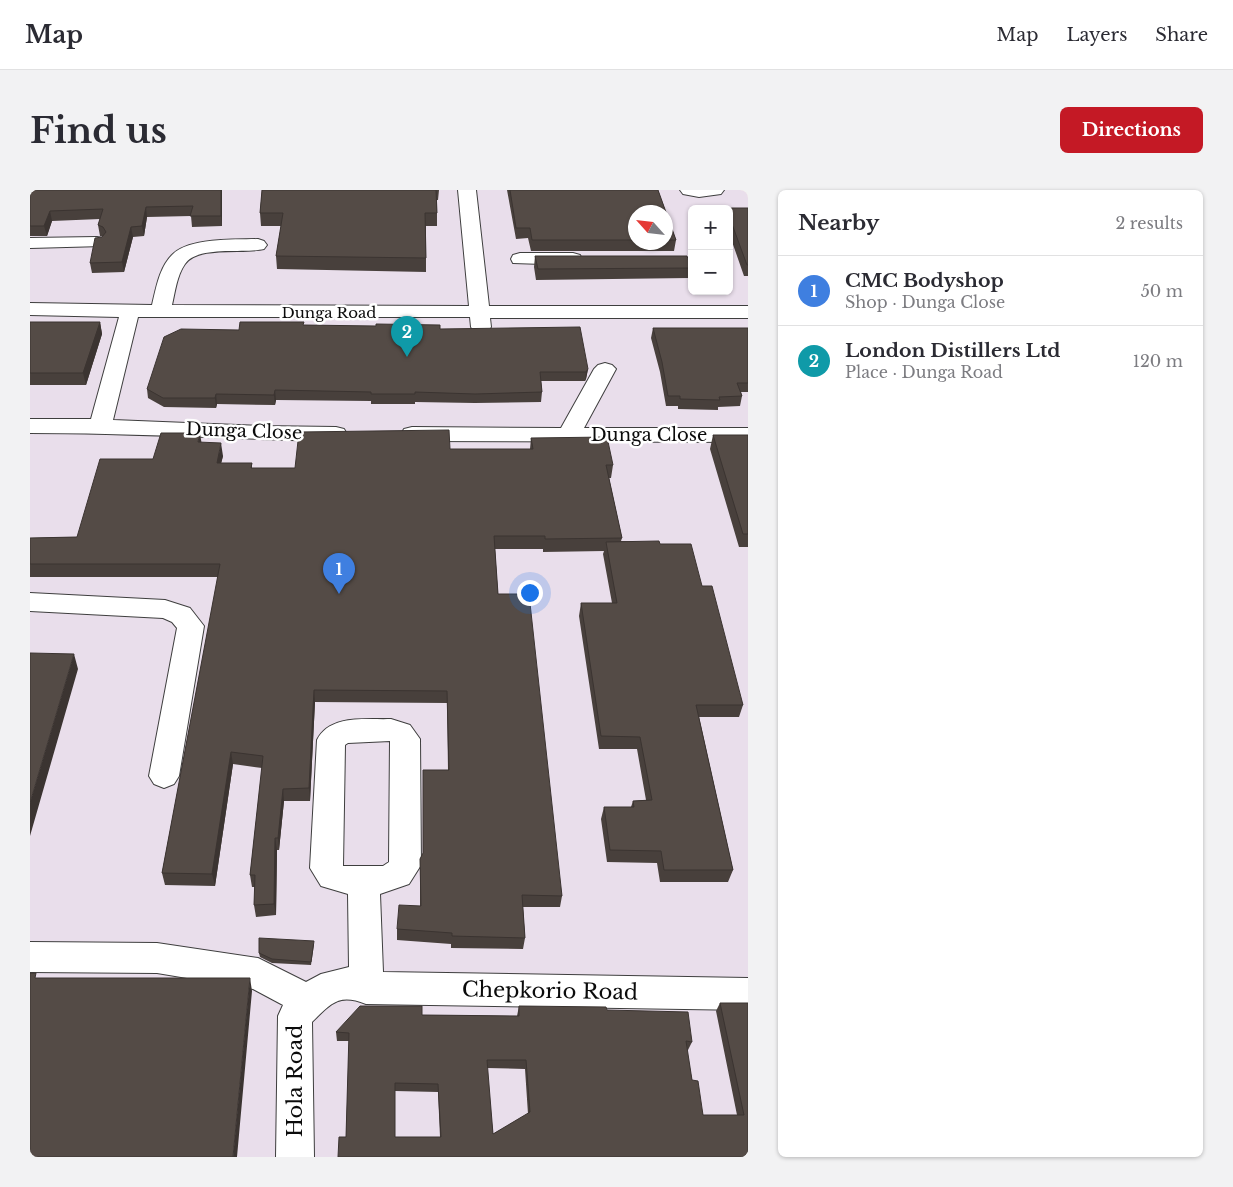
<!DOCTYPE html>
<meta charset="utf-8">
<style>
body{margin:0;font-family:"Libre Baskerville",serif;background:#f2f2f3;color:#2b2b33}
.controls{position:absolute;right:15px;top:15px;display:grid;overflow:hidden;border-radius:8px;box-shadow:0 1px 4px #0004}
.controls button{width:45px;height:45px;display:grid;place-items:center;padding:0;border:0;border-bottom:1px solid #e1e1e2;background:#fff;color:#2b2b33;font:25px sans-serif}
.compass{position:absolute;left:598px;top:15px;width:45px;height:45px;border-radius:50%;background:#fff;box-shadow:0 1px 4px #0004;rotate:297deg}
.you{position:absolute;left:499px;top:402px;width:18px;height:18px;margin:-12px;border:4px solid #fff;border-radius:50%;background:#1a73e8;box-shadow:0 0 0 8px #1a73e833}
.badge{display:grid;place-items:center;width:32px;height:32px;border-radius:50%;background:#c41925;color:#fff;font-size:16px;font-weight:700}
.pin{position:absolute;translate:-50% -41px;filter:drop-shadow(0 1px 2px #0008)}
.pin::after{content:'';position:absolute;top:26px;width:18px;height:15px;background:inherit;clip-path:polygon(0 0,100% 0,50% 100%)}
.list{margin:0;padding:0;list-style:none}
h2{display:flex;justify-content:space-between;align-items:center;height:65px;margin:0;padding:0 20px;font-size:21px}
h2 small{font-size:16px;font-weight:400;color:#7c7c81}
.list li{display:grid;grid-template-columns:32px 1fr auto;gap:15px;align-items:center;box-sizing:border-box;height:70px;padding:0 20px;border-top:1px solid #e1e1e2}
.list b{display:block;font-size:19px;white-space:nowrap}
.list p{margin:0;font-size:16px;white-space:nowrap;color:#7c7c81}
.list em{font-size:16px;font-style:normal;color:#7c7c81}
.map{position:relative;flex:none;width:718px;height:967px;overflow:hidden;border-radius:8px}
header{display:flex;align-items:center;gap:30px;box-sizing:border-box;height:70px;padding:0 25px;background:#fff;border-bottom:1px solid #e1e1e2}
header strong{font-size:24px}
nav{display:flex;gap:28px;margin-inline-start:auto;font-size:18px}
.intro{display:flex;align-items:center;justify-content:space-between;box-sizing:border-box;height:120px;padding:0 30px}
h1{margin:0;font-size:35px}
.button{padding:12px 22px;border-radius:8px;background:#c41925;color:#fff;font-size:18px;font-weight:700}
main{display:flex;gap:30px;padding:0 30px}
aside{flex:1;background:#fff;border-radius:8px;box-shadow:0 1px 4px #0004}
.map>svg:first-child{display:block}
.industrial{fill:#e9deeb;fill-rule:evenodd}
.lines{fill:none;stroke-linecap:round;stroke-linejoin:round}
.minor-casing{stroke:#3e3e3e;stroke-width:2}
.minor{fill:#fff;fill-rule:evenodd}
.wall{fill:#48403c;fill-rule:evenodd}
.shaded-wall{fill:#3b3431}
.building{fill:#544b46;stroke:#3b3431;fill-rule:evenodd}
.labels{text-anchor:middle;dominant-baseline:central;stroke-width:5;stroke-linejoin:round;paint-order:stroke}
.far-street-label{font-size:15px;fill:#0b0b0b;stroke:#fff}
.street-label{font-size:18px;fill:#0b0b0b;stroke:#fff}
.near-street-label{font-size:21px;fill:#0b0b0b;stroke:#fff}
</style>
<header>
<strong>Map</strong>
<nav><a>Map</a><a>Layers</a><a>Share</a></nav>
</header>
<div class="intro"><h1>Find us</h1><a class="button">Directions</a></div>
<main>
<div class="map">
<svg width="718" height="967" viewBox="0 0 718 967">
<rect width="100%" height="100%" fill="#fffae9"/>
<path class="industrial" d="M0 0H718V967H0ZM662 19H699V101H662ZM606 22H636V52H606Z"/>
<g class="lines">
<g class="minor-casing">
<path id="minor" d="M428 0H446L459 116H718V128H460L461 137 458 141 451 143 444 141 441 137 440 127H108L83 230 230 236 306 237 314 239 317 244 314 249 306 251C204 249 102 243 0 243V229H61L89 127 0 125V113L122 115C126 99 129 78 142 65 159 47 205 50 228 49L234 51 237 55 234 59C214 64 168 55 155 74 147 85 145 102 142 115L439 116Z
M650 0H694L691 4 669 7 653 4Z
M67 47 73 48 76 52 73 56 0 58V48Z
M490 63H543L550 65 552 69 550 73 543 75 483 73 481 69 483 65Z
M575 173 582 175 586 179 554 238H718V252L382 251 374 249 371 244 374 239 382 237 531 238 564 179 568 175Z
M0 403 135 410 160 418 174 436 149 586 144 594 134 598 124 594 119 586 147 438 142 432 133 428 0 421Z
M361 529 380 535 390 549 391 675 379 694 350 704 353 782 718 788V820L336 814C309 803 301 813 282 832L284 967H246L248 826 253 815 223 799 127 783 0 782V752L127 753 228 768 276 792 291 784 319 777 318 704 291 696 280 678 287 550C300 524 336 530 361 529ZM360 551 359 672 353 676H313L315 555 318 553Z"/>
</g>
<use href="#minor" class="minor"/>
</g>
<path class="wall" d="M0 0H192V36L162 37 161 26 117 27 114 46 103 47 94 82 62 83 60 73 73 46H70L68 35 70 29 22 31 17 46H0Z
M232 0H409L408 10H407V36H396V82L247 79 246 66 251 36H231L230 23Z
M477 0H628L646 50 644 61H501L498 48 486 49ZM606 22H636V52H606Z
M718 18V86H714L699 43V26Z
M505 66 661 78 659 88 506 90 504 77Z
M0 132H70L72 144 56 195H0Z
M274 135 410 139 558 179 556 189 555 191H511L512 202 511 212 445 213 385 212V214H341V211L246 210 245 215 187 214 186 218 134 217 118 208 117 199 209 140Z
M623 138H718V202H711L712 206 710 216 688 217V220L648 219V216H636L630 182 621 148Z
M683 245H718V357H709L680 259Z
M501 248 583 275 581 288H579L592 348 591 351 630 354 672 396 713 515 709 527H669L703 680 698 692H630L627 673 577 672 571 629 574 617H601L603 611 616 610 607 559H569L549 426 551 413H582L573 364 574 361 513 362V359H465L468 404 532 706 530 717H493L495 748 493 759 421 758V754L367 750V739L390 716V669L393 664V580H418L417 513 285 512 280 611H254L249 660H247L246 725 226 727 224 715 225 697H222L220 685 232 578 203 574 185 696 135 695 132 683 188 387H0V348L47 347 123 269 171 253 193 266 191 273H222V278H265L420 259H500Z
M284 754 281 775 242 773 230 767 229 763Z
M690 813H718V967L316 947 319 851H307L306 842 392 825 487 826 489 816 577 820 662 852 658 860H657L662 890 673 925H707L686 821ZM457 878 495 879 498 924 463 944ZM365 901 408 902 410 947H365Z"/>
<path class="shaded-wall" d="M191 0H192V36L191 26Z
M116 17 117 27 114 46 112 36Z
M20 21 22 31 17 46 14 36Z
M101 37 103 47 94 82 92 72Z
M70 132 72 144 56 195 53 183Z
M558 179 556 189 555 191 556 182Z
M245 200 246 210 245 215 244 205Z
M186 204 187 214 186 218 185 208Z
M170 243 172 256 168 252Z
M191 253 193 266 188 286 187 273Z
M44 464 48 479 0 646V613Z
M284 500 285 512 280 611 279 598Z
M201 562 203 574 185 696 182 684Z
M253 599 254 611 249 660 248 648Z
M245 648 247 660 246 725 244 714Z
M220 788 222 801 207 967H203Z"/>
<path class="building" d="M0 0H191V26H160L163 16 116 17 112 36 101 37 92 72 60 73 65 48 72 47 76 42 73 37 68 35 73 19 20 21 14 36H0Z
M232 0H406L407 23H395L396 68 246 66 253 23H230Z
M480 0H628L646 50H636V22H606V50H502L500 38H486Z
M697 18H718V75H717L699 26V19Z
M505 66H657L661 78 508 79Z
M0 132H70L53 183H0Z
M210 132H274L273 135 346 136V134L410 135V139L550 137 558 179 556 182H510L512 202 445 204 385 202V204H341V202L245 200 244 205 186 204 185 208H133L117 199 134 147 151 139 209 140Z
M623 138H718V193H707L712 206 689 207 690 210 650 209V206H638L632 172Z
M419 240 420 259H503L501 248 577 247 583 275H576L592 348 515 349V346H464L468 404H499L532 706 492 705 495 748 422 746V743L367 739 369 715 391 716 390 669 393 663V580H419L417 501 284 500 279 598 253 599 248 648H245L244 714 224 715 225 685H220L233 566 201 562 182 684 132 683 190 374H0V348L47 347 70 269H123L131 243H170L168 252 191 253 187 273H222L221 278H265L269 242Z
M683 245H718V344H713Z
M629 351 630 354H661L672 396H682L713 515H666L703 680H634L631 661 580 660 574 617H604L603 611 622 610 610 547 571 546 551 413H587L576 352Z
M0 463 44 464 0 613Z
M229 748 284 751 281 772 242 769 229 763Z
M0 783H6L5 788H220L203 967H0Z
M690 813H718V967H308L309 947H316L319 843 306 842 330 816H392V825L489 826V816L576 817 577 820 658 822 662 852 656 851 662 890 668 891 673 925H714ZM457 870H496L500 922 463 944ZM365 893 408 894 411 947H365Z"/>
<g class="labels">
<g class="far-street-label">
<text x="299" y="122">Dunga Road</text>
</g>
<g class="street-label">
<text transform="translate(214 241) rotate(2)">Dunga Close</text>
<text x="619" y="245">Dunga Close</text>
</g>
<g class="near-street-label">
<text transform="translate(520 801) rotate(1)">Chepkorio Road</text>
<text transform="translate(265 891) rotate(-90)">Hola Road</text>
</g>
</g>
</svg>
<div class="controls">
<button>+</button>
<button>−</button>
</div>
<svg class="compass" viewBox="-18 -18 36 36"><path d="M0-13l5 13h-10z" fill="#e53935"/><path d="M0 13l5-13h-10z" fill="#7c7c81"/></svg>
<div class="you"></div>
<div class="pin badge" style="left:309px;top:404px;background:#3f7fe0">1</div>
<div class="pin badge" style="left:377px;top:167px;background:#0f9aa8">2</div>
</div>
<aside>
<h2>Nearby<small>2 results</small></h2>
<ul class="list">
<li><span class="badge" style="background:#3f7fe0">1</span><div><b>CMC Bodyshop</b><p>Shop · Dunga Close</p></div><em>50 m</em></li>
<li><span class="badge" style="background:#0f9aa8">2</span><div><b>London Distillers Ltd</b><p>Place · Dunga Road</p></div><em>120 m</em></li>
</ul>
</aside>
</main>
